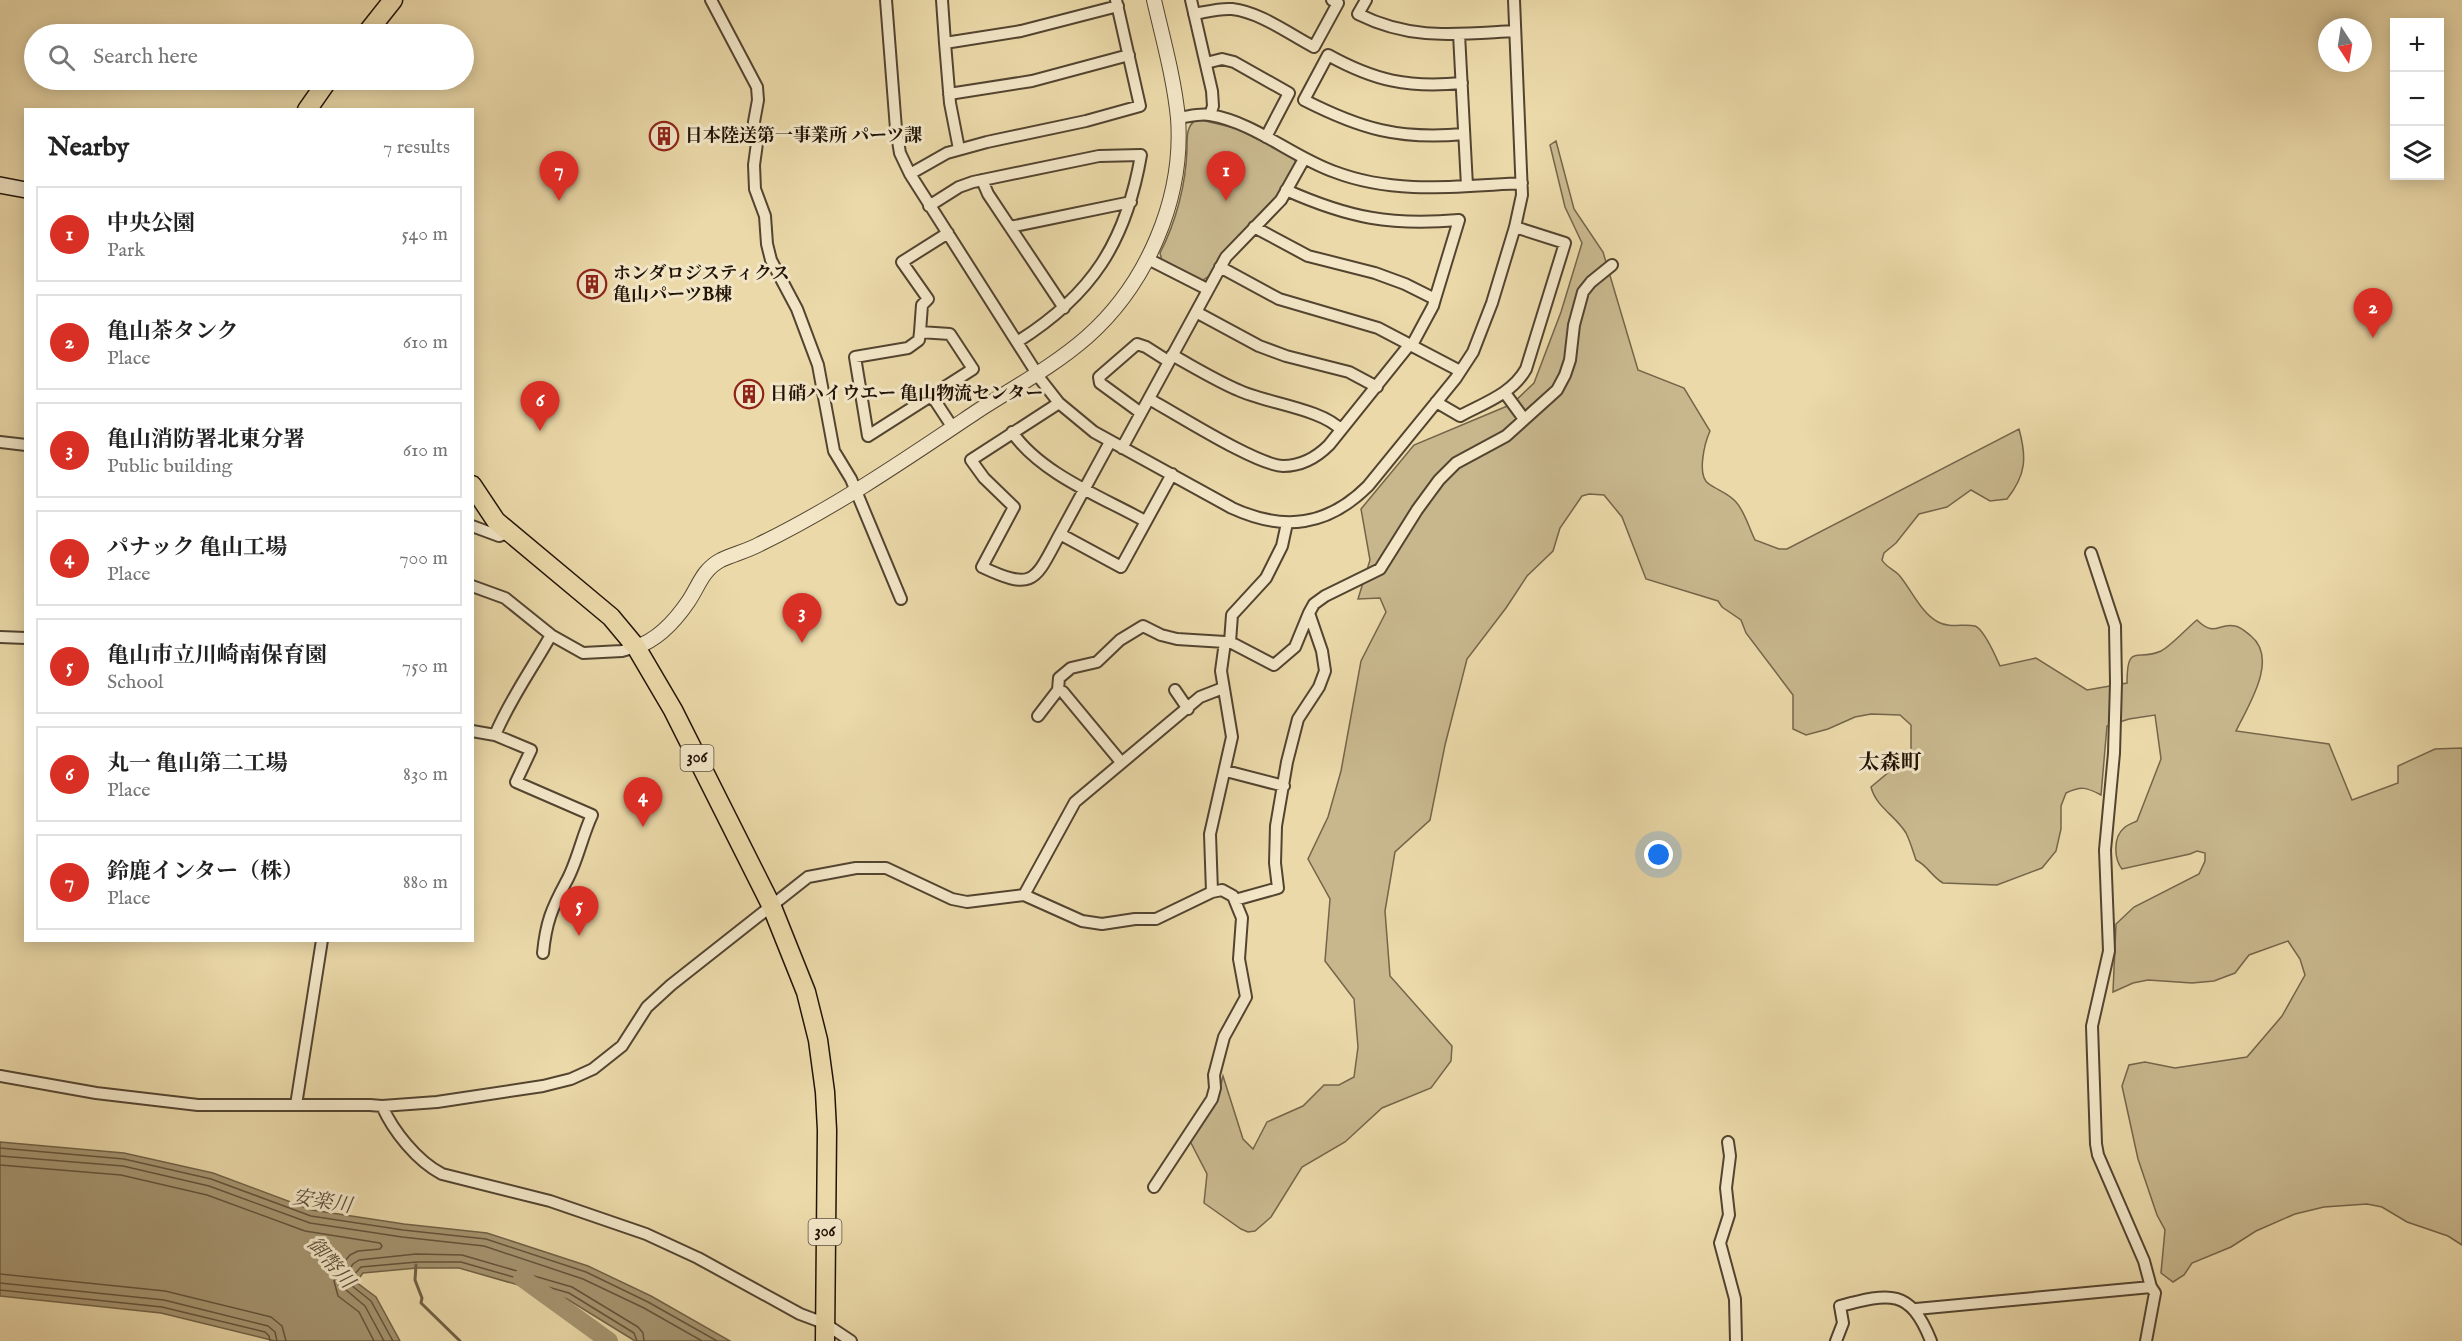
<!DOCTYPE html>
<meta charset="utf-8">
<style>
body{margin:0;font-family:"IM FELL English","Noto Serif JP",serif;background:#f6f6f6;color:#222}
.controls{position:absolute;right:18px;top:18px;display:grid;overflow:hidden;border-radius:0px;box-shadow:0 3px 15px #0003}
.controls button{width:54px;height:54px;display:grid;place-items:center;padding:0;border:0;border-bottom:2px solid #e0e0e0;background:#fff;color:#222;font:30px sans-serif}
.compass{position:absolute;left:2318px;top:18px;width:54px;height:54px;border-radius:50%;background:#fff;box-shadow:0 3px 15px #0003;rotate:168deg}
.you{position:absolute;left:1659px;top:855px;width:21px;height:21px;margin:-15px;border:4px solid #fff;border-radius:50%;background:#1a73e8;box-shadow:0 0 0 9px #1a73e833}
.badge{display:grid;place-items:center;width:39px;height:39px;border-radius:50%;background:#d93025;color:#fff;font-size:20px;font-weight:700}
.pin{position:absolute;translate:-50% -50px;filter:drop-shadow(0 2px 3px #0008)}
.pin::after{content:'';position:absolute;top:32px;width:21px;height:18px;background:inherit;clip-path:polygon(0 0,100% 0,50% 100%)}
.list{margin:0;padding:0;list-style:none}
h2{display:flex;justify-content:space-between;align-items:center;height:78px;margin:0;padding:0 24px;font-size:26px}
h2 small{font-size:20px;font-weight:400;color:#767676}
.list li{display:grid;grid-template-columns:39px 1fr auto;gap:18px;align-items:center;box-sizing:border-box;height:96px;margin:0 12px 12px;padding:0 12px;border:2px solid #e0e0e0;border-radius:0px}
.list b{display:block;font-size:22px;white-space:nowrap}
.list p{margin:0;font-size:20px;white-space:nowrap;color:#767676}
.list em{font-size:20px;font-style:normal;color:#767676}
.icon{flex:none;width:33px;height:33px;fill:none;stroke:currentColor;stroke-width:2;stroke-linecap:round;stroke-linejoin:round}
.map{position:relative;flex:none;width:2462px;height:1341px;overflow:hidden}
.search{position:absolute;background:#fff;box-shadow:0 3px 15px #0003;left:24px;top:24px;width:450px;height:66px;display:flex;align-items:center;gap:15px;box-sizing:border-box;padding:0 21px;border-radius:33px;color:#767676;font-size:22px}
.panel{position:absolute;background:#fff;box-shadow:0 3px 15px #0003;left:24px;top:108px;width:450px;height:834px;border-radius:0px}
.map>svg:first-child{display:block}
.green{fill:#c8b78d;stroke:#74654a;stroke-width:1.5}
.water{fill:#a69672;stroke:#706247;stroke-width:1.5}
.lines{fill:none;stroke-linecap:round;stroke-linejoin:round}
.shore{stroke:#63543c;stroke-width:1.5}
.stream{stroke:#706247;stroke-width:3}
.river{stroke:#a69672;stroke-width:18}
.minor-casing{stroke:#534430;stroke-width:14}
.tertiary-casing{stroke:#534430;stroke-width:16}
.secondary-casing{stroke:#201307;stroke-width:18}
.trunk-casing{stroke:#201307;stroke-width:21}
.minor{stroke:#f2e6c7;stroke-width:10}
.tertiary{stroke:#f2e6c7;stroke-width:14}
.secondary{stroke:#f2e6c7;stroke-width:15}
.trunk{stroke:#ebd9a9;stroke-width:18}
.labels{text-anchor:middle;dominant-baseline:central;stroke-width:6;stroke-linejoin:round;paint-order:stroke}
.shield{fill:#f2e6c7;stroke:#5f5241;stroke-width:1.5}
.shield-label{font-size:16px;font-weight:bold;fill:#201307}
.poi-label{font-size:18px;font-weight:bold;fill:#201307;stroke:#f2e6c7;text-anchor:start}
.water-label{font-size:20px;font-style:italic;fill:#5c4e37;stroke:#f2e6c7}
.quarter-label{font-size:21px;font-weight:bold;fill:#201307;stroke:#f2e6c7}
</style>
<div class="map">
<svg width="2462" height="1341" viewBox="0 0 2462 1341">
<rect width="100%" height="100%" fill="#ebd9a9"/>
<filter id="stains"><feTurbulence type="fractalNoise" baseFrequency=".00333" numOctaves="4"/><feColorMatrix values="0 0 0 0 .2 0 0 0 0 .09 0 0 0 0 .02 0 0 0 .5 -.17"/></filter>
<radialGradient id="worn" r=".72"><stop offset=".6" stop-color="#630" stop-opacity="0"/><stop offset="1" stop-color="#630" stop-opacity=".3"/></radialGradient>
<path class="green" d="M1197 119 1235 128 1293 157 1296 162C1283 197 1256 216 1232 243 1222 255 1216 276 1200 281L1162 261 1160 253C1176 222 1186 184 1187 149 1187 137 1186 126 1197 119Z
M1556 141 1574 209 1603 252 1638 370 1684 388 1710 431C1705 442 1696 476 1709 484 1719 491 1728 493 1736 502 1745 512 1749 528 1755 540L1779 549H1787L2019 429C2027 458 2026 475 2007 499L1990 501 1971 490 1947 507 1919 514 1896 543 1884 553 1882 560C1886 567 1893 569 1899 575 1911 589 1921 613 1938 622 1951 629 1963 623 1975 626 1984 629 1996 657 2000 666L2036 658 2087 690 2127 683C2127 642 2137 662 2161 651 2171 646 2187 628 2197 620 2215 638 2219 622 2235 626 2241 627 2246 632 2251 636 2279 659 2248 706 2236 731L2329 744 2352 800 2398 783V766L2435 749 2462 748V1245L2448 1236 2407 1222 2382 1207 2367 1204 2324 1207 2295 1214 2256 1231 2231 1247 2192 1263 2184 1275 2173 1282 2161 1273 2165 1230 2157 1215 2138 1159 2122 1086 2129 1065 2145 1062 2175 1068 2247 1057 2282 1016 2305 975 2300 959 2288 941 2249 955 2235 973 2214 981 2192 983 2148 980 2133 983 2113 992 2116 924 2134 907 2199 874 2205 861V853L2197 851 2190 854 2122 869C2114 859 2113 837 2124 828 2127 825 2133 823 2137 821L2161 759 2155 715 2129 719 2107 726 2101 795C2086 787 2081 786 2066 793L2061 806V829L2056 851 2042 868 1997 885 1943 883C1932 877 1927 865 1916 860 1913 851 1910 841 1906 833 1896 816 1876 807 1871 787L1908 756 1911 749V725L1900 715 1871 714 1855 717 1828 729 1806 735 1793 729V695L1746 633 1741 620 1722 607 1718 601 1646 579 1622 517 1604 495 1589 494 1582 496 1560 528 1553 551 1527 576 1506 608 1467 659 1445 745 1430 820 1395 852 1385 911 1390 976 1452 1046 1451 1061 1431 1088 1382 1108 1345 1142 1302 1167 1271 1217 1255 1231 1248 1232 1241 1229 1204 1203 1207 1174 1190 1141 1218 1097 1223 1076 1243 1139 1253 1149 1267 1122 1303 1106 1324 1085H1339L1354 1077 1358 1047 1354 999 1325 961 1330 899 1308 859 1328 817 1341 771 1361 661 1386 612 1380 598 1358 599 1370 560 1361 509 1414 445 1512 404 1534 383 1561 312 1582 243 1565 207 1550 145Z"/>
<path class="water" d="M0 1142 124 1153 213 1173 312 1210 404 1224 487 1233 588 1266 651 1296 730 1341H635L567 1299 459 1268H417L363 1273 356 1282 376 1297 400 1341H275L161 1313 0 1296Z"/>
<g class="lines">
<path class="shore" d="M0 1148 124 1159 211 1179 311 1216 403 1230 486 1239 586 1272 648 1302 717 1341
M0 1156 123 1166 209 1186 310 1223 402 1237 484 1246 583 1279 644 1308 702 1341
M0 1165 121 1175 207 1195 305 1231 380 1243 382 1246 380 1249 358 1251 350 1255 337 1270 334 1281 338 1296 359 1312 374 1341
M0 1274 165 1291 271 1317 282 1326 286 1341
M0 1283 164 1300 268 1326 275 1332 277 1341
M0 1290 162 1307 265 1332 269 1336 270 1341
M384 1341 365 1306 345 1289 344 1277 353 1264 359 1260 416 1254 462 1255 572 1287 638 1327 643 1333 644 1341
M393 1341 371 1301 351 1285V1278L361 1267 417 1262H461L569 1293 634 1333 637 1341"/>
<path class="stream" d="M416 1265 415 1280 422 1298 421 1303 460 1341"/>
<path class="river" d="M522 1278 609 1341"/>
<g class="minor-casing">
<path id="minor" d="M711 0 757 87 758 100 754 122 757 143 754 165 755 189 765 216 767 244 771 260 797 309 818 365 834 451 851 479 901 599
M886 0 896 129 900 153 910 174 1041 380 1059 403 1094 432 1232 508C1284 532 1328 526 1368 486L1456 378 1473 352 1492 303 1515 227 1522 195 1514 0
M942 0 945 43
M1191 0 1212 91 1213 106 1210 115
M1366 0 1358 14C1412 41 1457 34 1515 31
M1194 14C1206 12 1219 8 1232 9 1260 12 1289 34 1314 47L1338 3 1332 0
M1459 34 1467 186
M1206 63 1222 59 1234 62 1289 93 1266 137
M1462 83C1408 88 1375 81 1328 55L1304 100C1361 129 1399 140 1464 134
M949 94 1032 81 1129 55
M1178 118C1188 117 1199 113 1210 115 1256 123 1292 157 1335 172 1395 195 1460 186 1522 183
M959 149 950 103 945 43 1021 31 1118 6
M910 174 947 153 987 142 1086 121 1140 106 1116 0
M982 180 988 194 1064 308
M929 206 959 187 973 182 1099 156 1141 155C1126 242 1092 295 1017 342
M1010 227 1131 202
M1254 227 1308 256 1375 273 1405 284 1435 299 1459 220C1391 226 1349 218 1286 190
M1148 259 1207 289
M1220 267 1279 299 1378 328 1460 371
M1196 312 1259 346 1286 356 1349 372 1377 387
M920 332 919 340 908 348 855 357 868 436 973 369 950 334 920 332 922 305 928 299 902 262 948 233
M1412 345 1433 306 1435 299
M1172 355C1194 367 1215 380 1238 390 1265 403 1323 409 1341 430
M1505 393 1524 419
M932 396 953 428
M1149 399C1177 414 1256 465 1283 466 1302 466 1316 458 1329 445L1410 344
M1436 402 1460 416C1484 403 1512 394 1526 369L1565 243 1515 227
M1059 403 971 460 984 478 1014 507 982 567C1035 592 1035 580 1060 534L1121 567 1172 474
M1141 413 1100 383 1099 377 1137 344 1146 347 1168 361
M1012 432C1041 474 1102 497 1145 521
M0 442 26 445
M1122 448 1226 257 1281 200 1304 159
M472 526 499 536 508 533
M1060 534 1110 442
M472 586 505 598 551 635
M1309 613 1314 604 1325 596 1380 569 1417 510 1439 480 1456 463 1506 436 1557 390 1565 375 1570 360 1574 325 1583 292 1591 282 1612 265
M0 637 26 638
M1230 642 1232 615 1266 578 1282 546 1287 523
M1058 690 1059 678 1071 668 1097 662 1120 640 1143 626 1161 635 1177 639 1225 642
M1175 690 1188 709
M1038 716 1058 690 1063 692 1121 762
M472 731 495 735 531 750 516 782 592 815C582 836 577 863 566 882 552 908 546 922 543 953
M495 735C510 699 532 669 551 635L583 653 622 651 636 647
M1226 771 1284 786
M1212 892 1210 834 1232 737 1221 671 1225 642H1230L1274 665 1295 647 1309 613 1322 651 1325 671 1319 687 1298 719 1287 762 1276 826 1275 863 1278 888 1235 900
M1024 895 1075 802 1200 697 1223 688
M0 1076 96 1093 198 1105H370L382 1106C393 1131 417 1161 442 1174L550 1201 646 1234 698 1258 800 1314 824 1323 851 1341
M296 1105 322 940
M382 1106 437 1102 543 1086 571 1079 593 1069 622 1046 647 1007 671 985 808 877 856 868H886L952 899 967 902 1024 895 1082 921 1102 924 1135 919H1156L1212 892 1222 890 1233 896 1242 918 1239 959 1246 997 1224 1037 1214 1075 1215 1088 1212 1099 1154 1187
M1728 1142 1730 1156 1726 1188 1729 1215 1720 1243 1735 1299 1736 1341
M1916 1309 2151 1287 2144 1261 2098 1155 2096 1144 2092 1026 2109 951 2105 850 2114 753 2116 683 2115 626 2091 553
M1836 1341 1843 1323 1840 1306C1890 1293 1910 1288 1931 1341
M2146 1341 2155 1293 2151 1287"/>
</g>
<g class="tertiary-casing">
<path id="tertiary" d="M636 647C657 640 675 621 688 602 699 586 702 570 721 560 734 554 747 551 760 544 836 507 906 459 976 412 1013 388 1054 366 1087 337 1147 284 1184 198 1178 118 1174 78 1163 39 1154 0"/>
</g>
<g class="secondary-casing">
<path id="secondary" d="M0 185 26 190"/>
</g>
<g class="trunk-casing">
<path id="trunk" d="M366 34 393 0
M307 110 328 80
M472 485 496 521 611 617 636 647 673 710 772 907 806 992 818 1040 825 1092 827 1130 825 1341"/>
</g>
<use href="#minor" class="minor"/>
<use href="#tertiary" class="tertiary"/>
<use href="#secondary" class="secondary"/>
<use href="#trunk" class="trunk"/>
</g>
<defs>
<g id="building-ring" transform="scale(1.5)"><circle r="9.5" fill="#f2e6c7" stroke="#8f2418" stroke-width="1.5"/><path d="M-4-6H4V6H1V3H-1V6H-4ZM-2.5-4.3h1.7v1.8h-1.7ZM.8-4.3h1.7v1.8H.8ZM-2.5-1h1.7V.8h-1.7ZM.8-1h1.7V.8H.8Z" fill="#8f2418"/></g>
</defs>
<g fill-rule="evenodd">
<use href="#building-ring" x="664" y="136"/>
<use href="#building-ring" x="592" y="284"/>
<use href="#building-ring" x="749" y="394"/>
</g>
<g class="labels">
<g class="shield">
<rect x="680.5" y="745" width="33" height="26" rx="4.5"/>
<rect x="808.5" y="1219" width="33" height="26" rx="4.5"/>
</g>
<g class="shield-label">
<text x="697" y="758">306</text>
<text x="825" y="1232">306</text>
</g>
<g class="poi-label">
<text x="685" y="136">日本陸送第一事業所 パーツ課</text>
<text x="613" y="274">ホンダロジスティクス<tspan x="613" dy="21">亀山パーツB棟</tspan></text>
<text x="770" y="394">日硝ハイウエー 亀山物流センター</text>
</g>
<g class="water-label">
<text transform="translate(322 1202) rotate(9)">安楽川</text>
<text transform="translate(330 1263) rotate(49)">御幣川</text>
</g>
<g class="quarter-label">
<text x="1890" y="763">太森町</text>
</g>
</g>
<rect width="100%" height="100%" filter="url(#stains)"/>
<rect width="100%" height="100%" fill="url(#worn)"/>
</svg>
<div class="controls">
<button>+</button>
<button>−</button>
<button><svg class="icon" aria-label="layers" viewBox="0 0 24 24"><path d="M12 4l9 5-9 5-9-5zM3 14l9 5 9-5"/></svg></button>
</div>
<svg class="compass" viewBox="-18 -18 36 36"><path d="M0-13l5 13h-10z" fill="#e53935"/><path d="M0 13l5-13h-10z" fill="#767676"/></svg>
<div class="you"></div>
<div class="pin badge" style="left:1226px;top:201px">1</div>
<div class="pin badge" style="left:2373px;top:338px">2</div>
<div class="pin badge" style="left:802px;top:643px">3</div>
<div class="pin badge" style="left:643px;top:827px">4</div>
<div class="pin badge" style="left:579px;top:936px">5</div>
<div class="pin badge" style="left:540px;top:431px">6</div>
<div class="pin badge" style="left:559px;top:201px">7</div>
<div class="search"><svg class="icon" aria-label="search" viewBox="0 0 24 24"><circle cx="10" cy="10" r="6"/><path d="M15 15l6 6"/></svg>Search here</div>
<section class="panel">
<h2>Nearby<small>7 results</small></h2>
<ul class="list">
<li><span class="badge">1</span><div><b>中央公園</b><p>Park</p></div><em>540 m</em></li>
<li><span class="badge">2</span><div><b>亀山茶タンク</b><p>Place</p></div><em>610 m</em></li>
<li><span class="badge">3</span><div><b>亀山消防署北東分署</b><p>Public building</p></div><em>610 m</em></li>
<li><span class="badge">4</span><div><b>パナック 亀山工場</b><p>Place</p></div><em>700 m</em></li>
<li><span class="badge">5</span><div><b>亀山市立川崎南保育園</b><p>School</p></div><em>750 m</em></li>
<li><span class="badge">6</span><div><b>丸一 亀山第二工場</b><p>Place</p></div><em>830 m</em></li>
<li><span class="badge">7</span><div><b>鈴鹿インター（株）</b><p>Place</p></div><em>880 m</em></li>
</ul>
</section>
</div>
